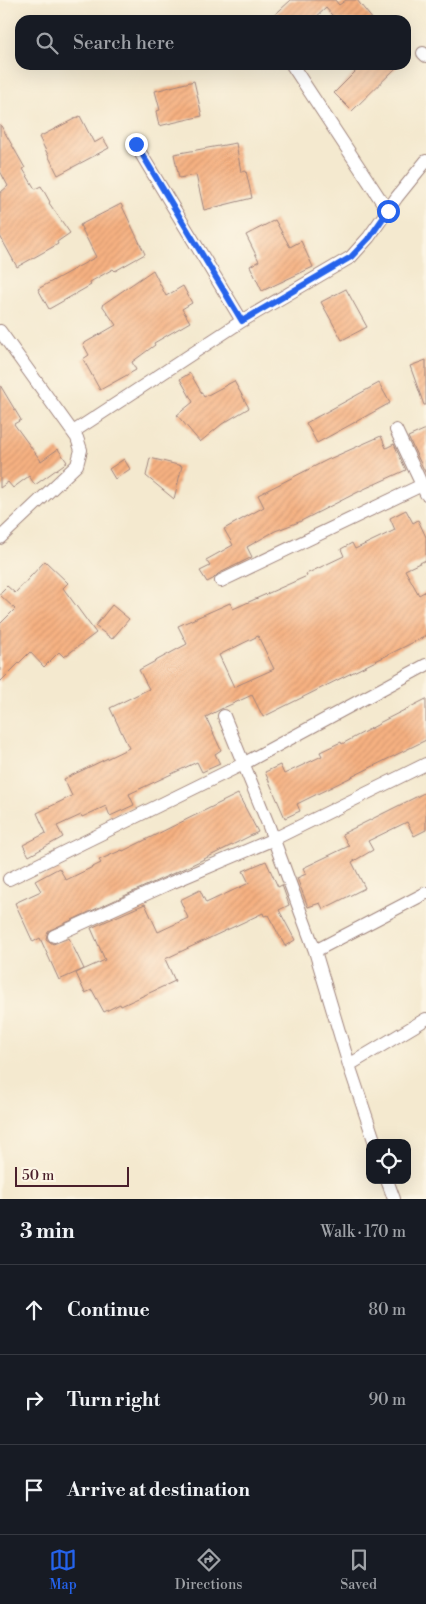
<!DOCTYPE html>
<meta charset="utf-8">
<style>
body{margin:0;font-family:"Libre Bodoni",serif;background:#20242c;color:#f1f3f6}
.controls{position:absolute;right:15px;bottom:15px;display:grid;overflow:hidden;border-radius:10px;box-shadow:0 5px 20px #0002}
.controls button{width:45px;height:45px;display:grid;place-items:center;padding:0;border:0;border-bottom:1px solid #363941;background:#171b24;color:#f1f3f6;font:25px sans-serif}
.scale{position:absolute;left:15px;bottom:12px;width:114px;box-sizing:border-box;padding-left:5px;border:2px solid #4a1f2b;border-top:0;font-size:14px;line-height:18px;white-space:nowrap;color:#4a1f2b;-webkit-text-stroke:4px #fcf5e5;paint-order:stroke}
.stop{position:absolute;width:15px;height:15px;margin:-11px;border:4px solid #2563eb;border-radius:50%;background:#fff}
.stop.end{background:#2563eb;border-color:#fff;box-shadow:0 1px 5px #0008}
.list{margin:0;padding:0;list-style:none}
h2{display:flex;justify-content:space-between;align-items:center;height:65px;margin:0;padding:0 20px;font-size:21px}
h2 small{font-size:16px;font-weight:400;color:#9ea1a6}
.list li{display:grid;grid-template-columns:32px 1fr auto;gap:15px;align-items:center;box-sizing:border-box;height:90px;padding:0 20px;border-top:1px solid #363941}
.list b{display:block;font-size:19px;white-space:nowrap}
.list em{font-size:16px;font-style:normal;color:#9ea1a6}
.icon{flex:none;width:28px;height:28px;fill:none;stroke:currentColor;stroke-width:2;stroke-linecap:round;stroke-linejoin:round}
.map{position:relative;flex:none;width:426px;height:1199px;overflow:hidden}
.search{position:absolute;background:#171b24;box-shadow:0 5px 20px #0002;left:15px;right:15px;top:15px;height:55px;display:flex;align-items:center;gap:12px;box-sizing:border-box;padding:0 18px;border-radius:15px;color:#9ea1a6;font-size:19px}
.sheet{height:335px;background:#171b24}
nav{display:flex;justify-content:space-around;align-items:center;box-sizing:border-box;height:70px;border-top:1px solid #363941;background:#171b24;font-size:14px;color:#9ea1a6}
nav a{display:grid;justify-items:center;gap:2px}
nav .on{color:#2563eb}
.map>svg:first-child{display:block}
.building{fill:url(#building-hatch);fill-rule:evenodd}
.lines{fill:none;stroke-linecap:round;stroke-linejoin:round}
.street-casing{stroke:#9f847d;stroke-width:14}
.street{stroke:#fff;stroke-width:12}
.route{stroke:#2563eb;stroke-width:6}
</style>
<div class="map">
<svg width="426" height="1199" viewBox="0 0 426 1199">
<defs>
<pattern id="building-hatch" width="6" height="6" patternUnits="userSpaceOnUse" patternTransform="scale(1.25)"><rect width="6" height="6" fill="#f6b181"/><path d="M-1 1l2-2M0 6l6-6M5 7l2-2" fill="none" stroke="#d49870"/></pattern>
</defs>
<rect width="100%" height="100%" fill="#fcf5e5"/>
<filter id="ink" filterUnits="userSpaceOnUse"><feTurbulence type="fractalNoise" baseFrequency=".02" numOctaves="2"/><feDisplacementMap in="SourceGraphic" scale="10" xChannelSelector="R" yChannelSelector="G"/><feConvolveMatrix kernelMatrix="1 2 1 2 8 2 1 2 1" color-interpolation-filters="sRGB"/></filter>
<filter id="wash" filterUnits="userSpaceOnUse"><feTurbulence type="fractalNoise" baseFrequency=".0096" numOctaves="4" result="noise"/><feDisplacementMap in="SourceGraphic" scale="20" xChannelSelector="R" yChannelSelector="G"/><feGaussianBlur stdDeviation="1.12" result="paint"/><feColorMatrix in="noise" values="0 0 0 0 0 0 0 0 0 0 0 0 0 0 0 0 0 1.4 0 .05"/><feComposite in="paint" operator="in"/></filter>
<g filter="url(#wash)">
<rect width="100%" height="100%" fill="#f4e9cf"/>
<g id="blocks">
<path class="building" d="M291 0H335L339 5 346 0H357L373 20H336L326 8 313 20H269Z
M362 65H399L352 111 334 93Z
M194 81 202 116 159 126 156 111 160 110 155 91Z
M80 116 94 143 103 138 109 148 58 175 39 137Z
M0 124 25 168 23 169 35 189 41 186 50 202 49 203 70 233 57 242 58 244 17 267 0 236V193L8 186 0 171Z
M236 143 241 172 246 171 252 198 204 210 196 175 179 178 174 154Z
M121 204 145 254 115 271 113 269 90 282 91 285 49 309 38 289 96 257 80 225Z
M275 220 290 247 301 241 313 267 262 291 250 266 259 261 246 235Z
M153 270 166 296 183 286 192 303 182 309 190 322 154 343 155 345 132 362 136 370 100 390 83 359 89 355 83 344 116 325 102 305Z
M346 289 367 327 342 340 321 302Z
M426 360V405H424L410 366Z
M190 373 204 397 234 381 249 408 222 424 200 442 177 415 193 402 180 379Z
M379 383 390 403 317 443 306 423Z
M0 385 21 420 14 424 41 461 58 449 67 462 35 485 29 476 13 488 8 482 0 488Z
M426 429V474L408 437Z
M381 436 386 448 394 444 406 470 364 489 299 522 275 531 247 547 252 557 218 574 213 579 207 582 200 571 210 566 206 560 233 545 224 529 264 507 258 495 327 460Z
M150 458 182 466 174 499 146 476Z
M124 459 130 469 115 479 109 469Z
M406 510 413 523 418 520 426 537V560L405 570 419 595 426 591V636L263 717 252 695 221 709 206 717 221 750 215 754 220 764 202 772 197 762 129 794 134 805 110 816 106 806 82 817 81 815 57 826 63 837 29 856 23 845 46 833 37 813 72 796 64 779 129 748 110 708 149 689 139 670 187 644 178 626 230 603 233 609 307 576 306 574 344 556 341 549 352 543 355 549 395 530 390 518ZM258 636 274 669 234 687 219 655Z
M45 561 68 583 63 588 96 633 64 657 59 652 44 667 30 652 0 682V624L15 609 0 595V593L7 586 15 593Z
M112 605 129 619 112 639 95 626Z
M426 699V740L297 804 300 811 285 818 265 772 280 765 284 774 322 756 320 752 341 742 342 744 379 724V723Z
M426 792V830L414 836 407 822 368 841 373 850 352 862 365 888 323 909 320 903 308 907 297 878 306 874 303 868 349 846 342 834Z
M238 794 258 832 200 861 48 931 46 939 53 944 69 938 84 969 59 980 40 938 33 942 15 903 41 891 35 881 59 868 66 880 101 863 99 860 122 850 123 851Z
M266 861 278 887 282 885 289 905 279 910 295 940 285 946 268 915 264 916 263 913 165 959 175 981 121 1006 120 1004 104 1012 92 990 85 993 76 973 105 960 91 928 145 904 158 932 188 918 180 900 200 890 206 903 249 883 243 871Z"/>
</g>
</g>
<g filter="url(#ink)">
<use href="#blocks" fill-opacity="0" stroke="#9f847d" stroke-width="1"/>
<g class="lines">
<g class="street-casing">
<path id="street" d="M423 53 426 56
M292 65 388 211
M135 144 242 321
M0 331 77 438 81 450 77 465 0 538
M396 430 422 485
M73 432 242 321 351 257 369 237 397 197 426 161
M221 581 422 485 426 494
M224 716 268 824 315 951 349 1065 375 1143
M9 879 243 764 426 665
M54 936 166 885 274 839 426 764
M315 951 426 893
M349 1065 426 1019
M387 1180 394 1199"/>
</g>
<use href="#street" class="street"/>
</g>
</g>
<g class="lines" filter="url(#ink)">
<path class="route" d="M136 144 242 321 351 257 370 237 388 211"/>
</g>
</svg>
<div class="controls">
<button><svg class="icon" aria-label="locate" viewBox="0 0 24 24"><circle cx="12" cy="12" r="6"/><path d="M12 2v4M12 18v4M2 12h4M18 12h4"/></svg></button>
</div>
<div class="scale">50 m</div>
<div class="stop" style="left:388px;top:211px"></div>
<div class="stop end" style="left:136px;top:144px"></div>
<div class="search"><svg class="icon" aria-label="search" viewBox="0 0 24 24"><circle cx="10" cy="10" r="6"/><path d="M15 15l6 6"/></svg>Search here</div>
</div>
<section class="sheet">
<h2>3 min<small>Walk · 170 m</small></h2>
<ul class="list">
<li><svg class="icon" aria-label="ahead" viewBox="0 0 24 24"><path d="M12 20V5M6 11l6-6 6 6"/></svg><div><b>Continue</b></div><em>80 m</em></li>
<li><svg class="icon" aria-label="right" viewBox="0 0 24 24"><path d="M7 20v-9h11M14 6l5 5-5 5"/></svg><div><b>Turn right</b></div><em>90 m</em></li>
<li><svg class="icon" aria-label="arrive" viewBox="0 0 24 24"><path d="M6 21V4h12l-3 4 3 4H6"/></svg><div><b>Arrive at destination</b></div></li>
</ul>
</section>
<nav>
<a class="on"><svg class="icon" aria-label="map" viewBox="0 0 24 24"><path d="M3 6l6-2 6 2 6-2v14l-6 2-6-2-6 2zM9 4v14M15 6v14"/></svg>Map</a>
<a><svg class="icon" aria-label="directions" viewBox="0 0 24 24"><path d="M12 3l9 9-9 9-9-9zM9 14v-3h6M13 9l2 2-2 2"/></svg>Directions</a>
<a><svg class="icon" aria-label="saved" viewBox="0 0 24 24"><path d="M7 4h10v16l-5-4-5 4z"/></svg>Saved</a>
</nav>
